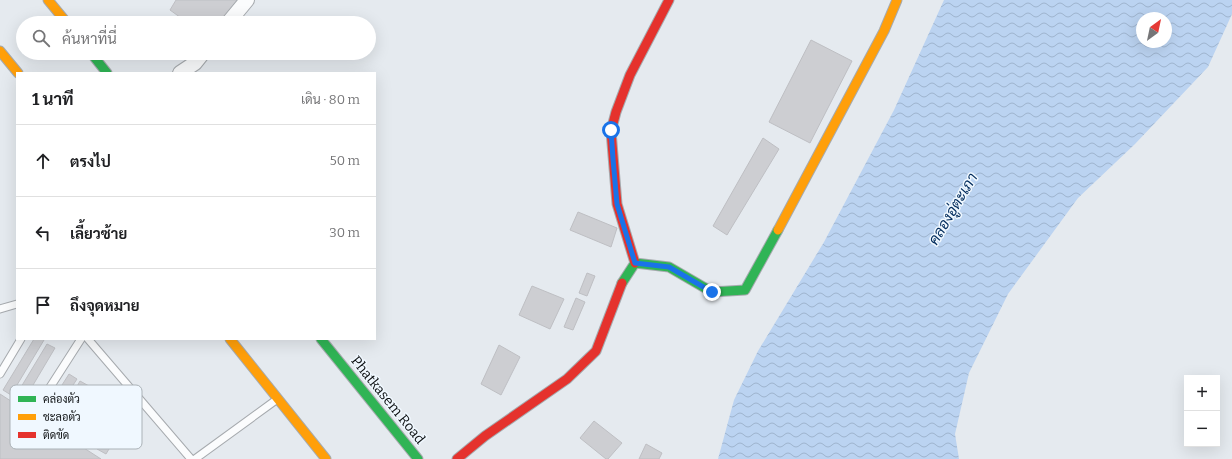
<!DOCTYPE html>
<html lang="th">
<meta charset="utf-8">
<style>
body{margin:0;font-family:Bitter,Sarabun,serif;background:#f6f6f6;color:#202124}
.controls{position:absolute;right:12px;bottom:12px;display:grid;overflow:hidden;border-radius:0px;box-shadow:0 4px 16px #0002}
.controls button{width:36px;height:36px;display:grid;place-items:center;padding:0;border:0;border-bottom:1px solid #e0e0e0;background:#fff;color:#202124;font:20px sans-serif}
.compass{position:absolute;left:1136px;top:12px;width:36px;height:36px;border-radius:50%;background:#fff;box-shadow:0 4px 16px #0002;rotate:33deg}
.stop{position:absolute;width:12px;height:12px;margin:-9px;border:3px solid #1a73e8;border-radius:50%;background:#fff}
.stop.end{background:#1a73e8;border-color:#fff;box-shadow:0 1px 4px #0008}
.list{margin:0;padding:0;list-style:none}
h2{display:flex;justify-content:space-between;align-items:center;height:52px;margin:0;padding:0 16px;font-size:17px}
h2 small{font-size:13px;font-weight:400;color:#757577}
.list li{display:grid;grid-template-columns:26px 1fr auto;gap:12px;align-items:center;box-sizing:border-box;height:72px;padding:0 16px;border-top:1px solid #e0e0e0}
.list b{display:block;font-size:15px;white-space:nowrap}
.list em{font-size:13px;font-style:normal;color:#757577}
.icon{flex:none;width:22px;height:22px;fill:none;stroke:currentColor;stroke-width:2;stroke-linecap:round;stroke-linejoin:round}
.map{position:relative;flex:none;width:1232px;height:459px;overflow:hidden}
.search{position:absolute;background:#fff;box-shadow:0 4px 16px #0002;left:16px;top:16px;width:360px;height:44px;display:flex;align-items:center;gap:10px;box-sizing:border-box;padding:0 14px;border-radius:22px;color:#757577;font-size:15px}
.panel{position:absolute;background:#fff;box-shadow:0 4px 16px #0002;left:16px;top:72px;width:360px;height:268px;border-radius:0px}
.map>svg:first-child{display:block}
.water{fill:url(#water-waves);fill-rule:evenodd}
.building{fill:#cdced2;stroke:#bebfc3}
.lines{fill:none;stroke-linecap:round;stroke-linejoin:round}
.lane-casing{stroke:#a6aaae;stroke-width:9}
.street-casing{stroke:#a6aaae;stroke-width:16}
.fast-casing{stroke:#a6aaae;stroke-width:11}
.slow-casing{stroke:#a6aaae;stroke-width:11}
.jam-casing{stroke:#a6aaae;stroke-width:11}
.lane{stroke:#fbfcfd;stroke-width:7}
.street{stroke:#fbfcfd;stroke-width:14}
.fast{stroke:#30b455;stroke-width:9}
.slow{stroke:#ff9f0a;stroke-width:9}
.jam{stroke:#e5322d;stroke-width:9}
.route{stroke:#1a73e8;stroke-width:5}
.labels{text-anchor:middle;dominant-baseline:central;stroke-width:3;stroke-linejoin:round;paint-order:stroke}
.street-label{font-size:14px;fill:#0b0e10;stroke:#f0f8ff}
.water-label{font-size:15px;font-style:italic;fill:#002b5c;stroke:#f0f8ff}
.key{fill:#f0f8ff;stroke:#abb2b7;stroke-width:1}
.key-label{font-size:11px;fill:#0b0e10}
</style>
<div class="map">
<svg width="1232" height="459" viewBox="0 0 1232 459">
<defs>
<pattern id="water-waves" width="16" height="10" patternUnits="userSpaceOnUse"><rect width="16" height="10" fill="#bbd3f1"/><path d="M0 5q4-4 8 0t8 0" fill="none" stroke="#9fb4ce"/></pattern>
</defs>
<rect width="100%" height="100%" fill="#e5eaef"/>
<path class="water" d="M944 0H1232V14L1208 67 1135 144 1078 198 1008 294 969 373 955 434 959 459H718L734 400 758 351 824 242 894 110ZM1142 18H1166V42H1142Z"/>
<path class="building" d="M176 0H238L222 23H188L170 10Z
M811 40 852 61 810 143 769 122Z
M763 138 779 149 727 235 713 226Z
M578 212 617 228 611 247 570 230Z
M587 273 595 276 587 296 579 293Z
M532 286 564 299 550 329 519 315Z
M576 298 585 302 573 330 564 327Z
M34 339H42L44 340 11 395 3 390Z
M47 344 55 348 23 402 15 397Z
M499 345 520 357 501 395 481 384Z
M69 374 77 379 51 419 43 415Z
M80 381 89 386 66 428 57 423Z
M0 394 101 459H0Z
M114 421 123 426 106 454 97 449Z
M594 421 622 443 608 459H606L580 438Z
M646 444 662 453 659 459H639Z"/>
<g class="lines">
<g class="lane-casing">
<path id="lane" d="M0 309 17 304
M88 339 191 459
M0 374 21 339
M36 409 81 339
M195 459 276 400"/>
</g>
<g class="street-casing">
<path id="street" d="M228 23 247 0
M180 73 195 63 203 53"/>
</g>
<g class="fast-casing">
<path id="fast" d="M91 53 107 73
M622 283 635 263 669 267 712 292 745 290 778 230
M321 339 418 459"/>
</g>
<g class="slow-casing">
<path id="slow" d="M48 0 67 23
M0 51 18 73
M778 230 884 31 897 0
M230 339 326 459"/>
</g>
<g class="jam-casing">
<path id="jam" d="M635 263 617 204 611 131 616 112 630 75 669 0
M457 459 485 436 567 379 596 351 622 283"/>
</g>
<use href="#lane" class="lane"/>
<use href="#street" class="street"/>
<use href="#fast" class="fast"/>
<use href="#slow" class="slow"/>
<use href="#jam" class="jam"/>
</g>
<g class="lines">
<path class="route" d="M611 130 613 159 617 204 635 263 669 267 712 292"/>
</g>
<g class="labels">
<g class="street-label">
<text transform="translate(388 400) rotate(51)">Phatkasem Road</text>
</g>
<g class="water-label">
<text transform="translate(953 209) rotate(-59)">คลองอู่ตะเภา</text>
</g>
</g>
<rect x="10" y="385" width="132" height="64" rx="6" class="key"/>
<rect x="18" y="396" width="18" height="6" fill="#30b455"/>
<rect x="18" y="414" width="18" height="6" fill="#ff9f0a"/>
<rect x="18" y="432" width="18" height="6" fill="#e5322d"/>
<g class="key-label">
<text x="43" y="403">คล่องตัว</text>
<text x="43" y="421">ชะลอตัว</text>
<text x="43" y="439">ติดขัด</text>
</g>
</svg>
<div class="controls">
<button>+</button>
<button>−</button>
</div>
<svg class="compass" viewBox="-18 -18 36 36"><path d="M0-13l5 13h-10z" fill="#e53935"/><path d="M0 13l5-13h-10z" fill="#757577"/></svg>
<div class="stop" style="left:611px;top:130px"></div>
<div class="stop end" style="left:712px;top:292px"></div>
<div class="search"><svg class="icon" aria-label="search" viewBox="0 0 24 24"><circle cx="10" cy="10" r="6"/><path d="M15 15l6 6"/></svg>ค้นหาที่นี่</div>
<section class="panel">
<h2>1 นาที<small>เดิน · 80 m</small></h2>
<ul class="list">
<li><svg class="icon" aria-label="ahead" viewBox="0 0 24 24"><path d="M12 20V5M6 11l6-6 6 6"/></svg><div><b>ตรงไป</b></div><em>50 m</em></li>
<li><svg class="icon" aria-label="left" viewBox="0 0 24 24"><path d="M17 20v-9H6M10 6l-5 5 5 5"/></svg><div><b>เลี้ยวซ้าย</b></div><em>30 m</em></li>
<li><svg class="icon" aria-label="arrive" viewBox="0 0 24 24"><path d="M6 21V4h12l-3 4 3 4H6"/></svg><div><b>ถึงจุดหมาย</b></div></li>
</ul>
</section>
</div>
